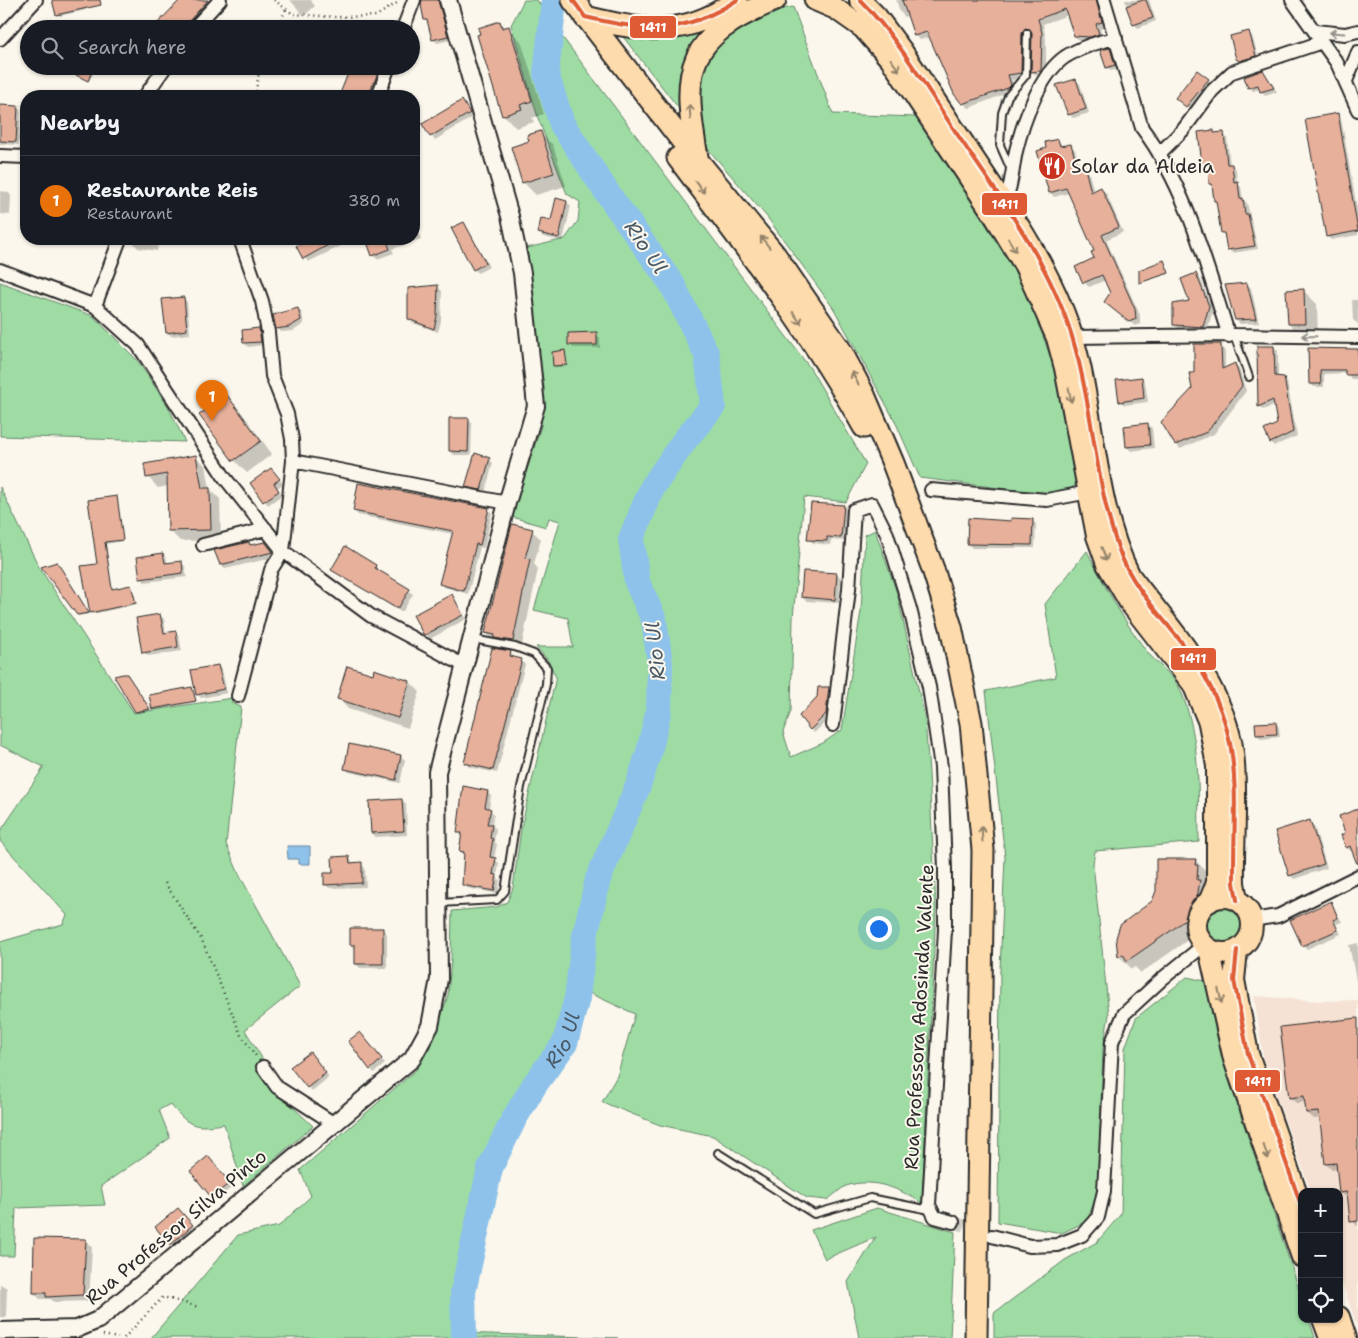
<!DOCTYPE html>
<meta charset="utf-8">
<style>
body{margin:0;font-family:"Shantell Sans",sans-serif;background:#20242c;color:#f1f3f6}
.controls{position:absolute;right:15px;bottom:15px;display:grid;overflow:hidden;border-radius:10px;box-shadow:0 1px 4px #0004}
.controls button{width:45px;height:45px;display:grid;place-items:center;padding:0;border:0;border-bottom:1px solid #363941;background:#171b24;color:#f1f3f6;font:25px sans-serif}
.you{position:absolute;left:878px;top:928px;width:18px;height:18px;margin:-12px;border:4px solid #fff;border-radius:50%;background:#1a73e8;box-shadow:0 0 0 8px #1a73e833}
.badge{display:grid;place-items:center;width:32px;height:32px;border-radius:50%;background:#c8321e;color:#fff;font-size:16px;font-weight:700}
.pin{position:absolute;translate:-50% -41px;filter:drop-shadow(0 1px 2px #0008)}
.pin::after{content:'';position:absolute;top:26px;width:18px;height:15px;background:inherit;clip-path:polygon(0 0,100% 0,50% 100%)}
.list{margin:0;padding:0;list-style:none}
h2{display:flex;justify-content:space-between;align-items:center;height:65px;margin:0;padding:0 20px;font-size:21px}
h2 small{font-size:16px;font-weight:400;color:#9ea1a6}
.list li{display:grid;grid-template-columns:32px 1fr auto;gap:15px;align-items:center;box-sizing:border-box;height:90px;padding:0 20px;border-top:1px solid #363941}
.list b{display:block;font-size:19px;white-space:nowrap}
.list p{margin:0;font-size:16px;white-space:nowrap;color:#9ea1a6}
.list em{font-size:16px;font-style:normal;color:#9ea1a6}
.icon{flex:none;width:28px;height:28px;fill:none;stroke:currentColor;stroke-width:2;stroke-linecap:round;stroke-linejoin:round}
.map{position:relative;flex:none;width:1358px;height:1338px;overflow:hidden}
.search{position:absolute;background:#171b24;box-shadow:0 1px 4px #0004;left:20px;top:20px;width:400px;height:55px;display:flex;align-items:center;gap:12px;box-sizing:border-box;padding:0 18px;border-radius:28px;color:#9ea1a6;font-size:19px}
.panel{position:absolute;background:#171b24;box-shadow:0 1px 4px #0004;left:20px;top:90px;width:400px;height:155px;border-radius:20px}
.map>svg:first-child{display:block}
.built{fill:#f5e2d4}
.green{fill:#9edca4;stroke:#648468}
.water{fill:#8ec2eb;stroke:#66869e}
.shadow{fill:#0003;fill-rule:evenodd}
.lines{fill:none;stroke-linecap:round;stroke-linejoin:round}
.river{stroke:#8ec2eb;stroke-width:26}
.building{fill:#e6b09b;stroke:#2b2b2b}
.minor-tunnel{stroke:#d1cec5;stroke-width:12;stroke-dasharray:12 6;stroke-linecap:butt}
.service-casing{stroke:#2b2b2b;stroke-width:10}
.minor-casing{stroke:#2b2b2b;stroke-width:16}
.tertiary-casing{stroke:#2b2b2b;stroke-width:20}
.primary-casing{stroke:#2b2b2b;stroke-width:24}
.trunk-casing{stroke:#2b2b2b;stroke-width:25}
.path{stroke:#2b2b2b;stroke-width:2.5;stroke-dasharray:1 4;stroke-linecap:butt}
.service{stroke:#fbf7ec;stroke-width:6}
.minor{stroke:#fbf7ec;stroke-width:12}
.tertiary{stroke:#fbf7ec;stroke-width:16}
.primary{stroke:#fedbac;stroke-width:20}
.trunk{stroke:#fedbac;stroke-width:21}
.bus-1-casing{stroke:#fbf7ec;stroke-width:8}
.bus-1{stroke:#df5b35;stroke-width:4}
.oneway{stroke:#93918c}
.oneway2{stroke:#94836c}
.labels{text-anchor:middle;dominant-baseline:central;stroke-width:4;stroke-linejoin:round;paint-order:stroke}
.poi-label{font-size:19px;fill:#2b2b2b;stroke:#fbf7ec;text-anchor:start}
.street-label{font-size:19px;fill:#2b2b2b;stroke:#fbf7ec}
.water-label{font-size:20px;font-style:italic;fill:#495865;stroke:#fbf7ec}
.line-badge{stroke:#fbf7ec;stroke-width:2}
.badge-label{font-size:14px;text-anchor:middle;font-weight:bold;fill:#fff}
</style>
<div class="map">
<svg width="1358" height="1338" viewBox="0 0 1358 1338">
<rect width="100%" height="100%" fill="#fbf7ec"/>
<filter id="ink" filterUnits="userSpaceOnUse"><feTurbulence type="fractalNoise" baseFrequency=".02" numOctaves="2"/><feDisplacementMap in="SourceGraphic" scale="10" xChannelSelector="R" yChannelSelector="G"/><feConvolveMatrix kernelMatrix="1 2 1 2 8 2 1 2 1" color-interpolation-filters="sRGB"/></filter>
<g filter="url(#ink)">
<path class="built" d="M1254 996 1320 1001 1358 1000V1329L1339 1274V1192H1311L1264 1063Z"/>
<path class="green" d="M524 0H537L547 14 542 52 544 75 558 121 578 156 679 306 697 344 705 370 707 401 701 415 673 446 650 482 627 538 635 592 651 625 656 702 646 748 585 902 579 941 573 998 561 1041 514 1107 489 1157 471 1228 455 1333 618 1338H151L238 1235 279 1226 311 1196 300 1170 416 1070 434 1040 448 995 451 961 452 911 497 907 507 902 513 888 521 829 556 677 547 659 536 647H573L568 618 534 610 560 521 549 518 546 527 512 517 541 426 544 387 533 313 527 248 565 239 578 221 580 202 567 194 538 118 511 25Z
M793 7 833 114 916 117 953 170 1027 292 1053 364 1077 484 1064 493 1031 492 920 478 895 421 834 309 767 217 708 149 700 129 696 101 709 51 734 26 764 12Z
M705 29 681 87 680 110 620 33C651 39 677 44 705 29Z
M557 30 810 368 866 464 846 502 804 497 793 618 791 711 783 732 791 757 823 743 842 730 861 611 865 535 875 530 897 593 925 719 929 773 936 908 922 1203C900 1189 873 1177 846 1186 840 1189 833 1196 827 1200L807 1198 713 1136 660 1125 602 1102 617 1076 635 1014 585 991 591 945 606 881 634 814 665 716 667 658 663 622 644 580 642 531 663 486 720 410 713 353 689 304 603 176 562 109 552 71Z
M0 282 93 316 137 360 168 406 185 442 0 436Z
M0 487 39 567 134 713 232 698V703L241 707 226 844 239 874 300 986 245 1030 265 1063 258 1069 265 1081 313 1126 243 1186 224 1124C195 1128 190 1128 170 1104L159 1110 170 1138 101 1186 105 1205 16 1208 14 1256H0V942L63 924 67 915 0 841V832L44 767 0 745Z
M1087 551C1105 586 1122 619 1145 649 1155 663 1173 674 1180 689 1201 738 1198 790 1199 842L1095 851 1093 864 1109 1015 1103 1049 1098 1192 1087 1221 1062 1233 998 1222 1000 970 1005 857 986 691 1056 677 1045 604Z
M1207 925a17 17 0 1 1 34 0a17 17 0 1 1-34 0Z
M1187 977 1205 981 1222 1059 1302 1298V1319H1309L1315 1338H994V1313L1065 1260 1097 1242 1121 1214 1125 1048 1136 1018Z
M877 1208 955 1232 950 1338H859L848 1282 876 1237 825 1259 811 1230Z"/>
<path class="water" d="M287 846H310V864H299V859H288Z"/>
<path class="shadow" d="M54 0H84L86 10 59 16Z
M184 0H216L188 29H154Z
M290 0H313L311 1 315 6 304 16Z
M423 0H442L451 40 437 43 433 39 429 23 425 20Z
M896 0H1104L1106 27 1100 29 1103 39 1080 41 1075 36 1068 15 1043 24 1046 39V69L1036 70V73L1045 71V75L1037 76 1032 72 1033 33H1030L1027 38 1026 78 1012 80 1015 90 969 108 963 103 931 37 920 40 915 36 909 15 905 17 900 12Z
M1125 0H1149L1156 21 1138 28 1134 24Z
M500 22 521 41 544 114 532 118 534 122 516 128 504 115Z
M1248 32 1252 36 1259 59 1241 63 1237 58Z
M1109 49 1113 53 1118 69 1111 71 1107 67Z
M88 66 95 70 89 81 79 76Z
M352 66 377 74 381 78 374 96H340Z
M1263 72 1267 76 1277 92 1265 96 1260 89 1253 91 1249 87Z
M1076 80 1080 84 1089 113 1073 118 1069 114Z
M1208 80 1212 83 1191 110 1180 102Z
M82 92 93 96H81Z
M462 101 473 117 435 140 431 136Z
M0 107H17L21 111 19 145 0 144Z
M1337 114 1341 118 1358 214V235L1331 240 1327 236Z
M1213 131 1216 134H1223L1227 138 1230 165 1236 169 1237 183 1241 187 1243 199 1247 203 1258 249 1232 253 1228 249 1214 187 1210 183 1209 169 1203 165Z
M540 133 553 145 566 186 536 195 523 182 531 142Z
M1058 140 1063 147 1071 145 1075 150 1080 166H1083L1088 170 1094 192 1101 188 1106 193 1123 232 1106 240 1140 315V324L1135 326 1111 307 1112 293 1106 280 1089 287 1084 282 1096 259 1095 252 1069 193 1054 197 1050 192 1048 149Z
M0 191 8 192 11 196 10 215 0 214Z
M567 202 571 206 563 241 543 237 539 233 552 222Z
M414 218 421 239 392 249 394 253 377 259 373 255 367 239H414Z
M464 223 489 267 478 273 474 269Z
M135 239H159L157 251 138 248 134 244Z
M313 239H341L343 245 308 262 298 247Z
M1165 263 1169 274 1140 282Z
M1196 274 1200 278 1213 311 1207 330 1178 328 1174 324 1191 301Z
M1247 284 1251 288 1259 323 1240 324 1236 320Z
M438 287 442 291 441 321 438 332 413 323 409 319Z
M1304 291 1317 304 1318 336 1302 337 1289 324Z
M183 298 187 302 190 334 171 336 167 332Z
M1352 300H1358V324L1353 320Z
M298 309 302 313 304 324 293 331 281 332 277 328Z
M258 329 262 333 264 345 248 347 244 343Z
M596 334 600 338V348H573L570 344Z
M1221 346 1225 350V369L1234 365 1239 369 1246 391 1214 434 1180 449 1176 444 1195 374Z
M1258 347H1274L1278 351V378L1287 382 1297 436 1274 446 1271 442 1278 425 1275 405 1263 410 1260 407Z
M1358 349V379H1351L1347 373 1324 374V387H1314L1310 383 1309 350Z
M565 352 568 366 556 367 554 366Z
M1141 378 1145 382 1148 402 1124 405 1120 401Z
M227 396 239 409 272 454 247 473 234 460Z
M468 420 472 423 471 455H454L450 451Z
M1148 425 1152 428 1154 448 1131 451 1127 447Z
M195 456 206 466 210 489 220 499 221 540 180 541 169 530 168 486 158 488 148 477Z
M489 459 493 463 485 493 471 490 467 486Z
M271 469 283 484 277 488 282 495 268 505 252 483Z
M116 498 123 541 106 544 112 590 131 586 137 604 93 614 91 612 98 565Z
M843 506 847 510 845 541 831 540 830 545 813 543 809 539Z
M488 509 492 513 484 548 480 547 468 594 444 587 440 583 453 534 358 515 354 511Z
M1032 520 1036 524 1035 548H972L968 544 1012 522Z
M532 531 541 539 534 564 538 569 521 649 495 642 486 633Z
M248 543 252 546 269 547 276 557 225 569 221 565Z
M163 555 167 559V564L181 562 185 566 187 577 145 582 141 578Z
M58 566 89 614 79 616 78 615Z
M376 566 378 572 413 594 403 611H399L332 569Z
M837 574 841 578 839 603 806 601 802 597Z
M452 596 466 619 430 639 414 615Z
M160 615 164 619 166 634 175 632 179 636 182 651 148 656 144 652Z
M510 652 514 658 525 664 497 773 469 767 465 763Z
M218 666 222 670 227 693 201 698 197 694Z
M373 675 410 682 420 692 408 728 348 709 339 699Z
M128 677 150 711 138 713 136 711Z
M191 688 196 702 155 710 153 709Z
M829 689 833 693 830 718 814 733 801 717Z
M1276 723 1279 727 1280 737 1261 739 1257 735Z
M401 756 405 760 400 783 349 772 345 768Z
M487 792 491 796 489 809 494 814 492 825 496 829 494 841 497 844 494 859 499 863 497 877 500 880 498 894 467 888 463 884 464 855 460 851 463 836 459 832Z
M402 800 406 804 407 835 376 837 372 833Z
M1358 811V849L1351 851 1347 848V834Z
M1310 822 1314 826 1327 868 1294 879 1290 875Z
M349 857 353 864H361L365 868 366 887 329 888 325 884Z
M1195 860 1208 873 1212 894 1209 918 1201 929 1185 942 1141 973 1135 967 1132 969 1119 956 1153 902Z
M1331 903 1342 922 1336 924 1341 934 1307 949 1303 945Z
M383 930 387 934V968H360L356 964 355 949 351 945Z
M1358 943V990L1349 945Z
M1358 1019V1226H1357L1351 1219 1349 1199 1340 1193 1338 1169 1332 1170 1326 1164 1321 1118 1314 1119 1307 1113 1306 1102 1296 1103 1290 1097ZM1310 1094V1096L1293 1098V1096Z
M364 1037 385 1064 374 1073 371 1069Z
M313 1057 329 1077 312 1091 308 1087Z
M212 1162 232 1187 216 1200 192 1171Z
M182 1213 196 1230 175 1248 171 1244Z
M86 1240 92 1247 89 1301 54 1302 51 1299H40L34 1293Z
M0 1284 7 1288 6 1317H0Z"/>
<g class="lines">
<path class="river" id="s1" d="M464 1338 463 1292 490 1168 514 1119 535 1084 565 1043 577 998 584 940 598 879 638 786 649 752 659 709 660 663 654 620 637 582 631 539 652 488 684 441 713 406 707 355 672 284 608 194 562 124 546 74 554 0"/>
</g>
<path class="building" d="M52 0H100L101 5 56 15Z
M180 0H208L182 29H152Z
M422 0H438L448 36 432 40 427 20H424L421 5Z
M902 0H1096L1102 22 1096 24 1099 34 1090 37 1074 36 1065 9 1038 19 1042 33 1041 71 1031 72 1032 33 1030 29 1025 28 1022 33 1021 73 1008 75 1011 85 1008 88 962 104 954 94 927 32 914 36Z
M1143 0H1146L1153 18 1133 25 1126 6Z
M500 21 502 28 509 26 532 101 520 105 522 109 502 116 477 35 480 34 478 28Z
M1249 31 1256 56 1239 61 1236 59 1230 36Z
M1110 48 1115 65 1106 68 1100 50Z
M80 66H94L88 81 76 75Z
M351 66H360L378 73 368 96H339Z
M1197 70 1209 79 1186 107 1175 98Z
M1263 70 1274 88 1260 92 1258 85 1248 88 1244 77Z
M1076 79 1086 109 1068 115 1056 85Z
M462 100 470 113 430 137 422 124Z
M0 105 18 106 16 142 0 141Z
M1338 113 1358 231 1326 237 1305 119Z
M1214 130V133L1224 132 1227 164H1232L1234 182 1238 181 1240 199 1243 198 1245 214H1248L1255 246 1227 250 1224 233H1221L1216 201H1214L1212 184H1209L1208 166H1202L1200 148 1198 132Z
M541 131 554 173 522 183 511 147 529 141 527 135Z
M1058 139 1060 146 1071 144 1077 166 1084 164 1091 192 1101 187 1119 227 1102 235 1135 309 1136 319 1129 322 1104 302 1110 293 1102 275 1083 283 1075 267 1094 258 1091 252 1094 251 1066 188 1049 193 1037 151 1046 148 1045 142Z
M556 198 567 201 559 238 538 233 541 218 551 220Z
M464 222 486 263 473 270 451 228Z
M311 239H339L303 259 296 246Z
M366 239H386L390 249 372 256Z
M1164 260 1169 273 1139 283V270Z
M1196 273 1209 306 1203 327 1173 325V304L1189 301 1181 279Z
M1247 283 1256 319 1235 320 1225 285Z
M438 285 437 316 434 329 408 319V288Z
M1304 289 1305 324H1288L1286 290Z
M184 297 187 330 166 333 162 299Z
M298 308 301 320 289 327 276 329 273 315Z
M259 328 261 342 243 343 242 330Z
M597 332V345H568V333Z
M1194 344H1221L1222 369 1235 363 1242 386 1207 432 1175 445 1161 422 1192 389 1189 373H1194Z
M1257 346H1274L1275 376 1284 377 1293 432 1270 443 1264 430 1277 424 1273 400 1258 407Z
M1308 348 1358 349V375H1345V370H1320L1321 384H1309Z
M565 350 567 365 553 366 552 352Z
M1142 377 1144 398 1119 402 1116 380Z
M227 395 261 441 233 461 199 415Z
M449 418H469L468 452 449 451Z
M1148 423 1150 445 1126 447 1124 426Z
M475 453 490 458 481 490 465 487Z
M196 455 202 488H210L211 530 168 531 167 474 146 478 144 464Z
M271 468 280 479 274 483 279 491 263 502 250 483Z
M358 483 489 508 480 545 476 544 464 591 439 584 453 531 353 511Z
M117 496 123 540 105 542 112 589 131 585 136 603 90 613 81 566 97 564 88 500Z
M811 503 844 505 841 538 827 537V541L807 540Z
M968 518 1011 521V518L1033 519 1032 545 967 544Z
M512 524 533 529 525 558 530 559 513 641 494 638 495 635 485 633Z
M249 542 250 545 265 542 273 552 220 565 214 550Z
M345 546 376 565 375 568 410 589 399 607H394L331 570Z
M163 553 165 563 182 561 183 573 140 579 137 557Z
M57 562 89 613 77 615 41 567Z
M803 571 837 573 835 600 801 597Z
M452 594 463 615 425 635 423 634 413 615Z
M160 614 164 633 176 631 178 647 142 653 136 618Z
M492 648 511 651 510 656 522 659 493 770 464 763Z
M218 665 224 689 196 695 191 670Z
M347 666 373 674 374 669 410 681 398 718 337 699Z
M123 674H127L150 709 135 712 114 676Z
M192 687 196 701 152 709 149 695Z
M818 687H829L826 714 810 730 799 716 817 697Z
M1276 722 1277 734 1256 735 1255 723Z
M349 744 401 755 396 780 344 769Z
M463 786 488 791 485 807 491 809 487 824H492L490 838 493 839 490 857 496 858 493 874 497 875 494 891 462 885 464 852 459 851 462 833H457Z
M402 799 404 831 371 833 369 801Z
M1358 809V863L1357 864 1350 846 1346 848 1341 835 1345 833 1339 816Z
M1310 820 1324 864 1289 876 1275 831Z
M349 856 350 863 362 862V883L324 885V873H333L332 857Z
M1156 859H1196L1195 865H1198L1197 880H1200L1196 905 1189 916 1172 930 1127 961 1123 954 1118 957 1116 938 1120 925 1152 901 1156 891Z
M1331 901 1338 918 1333 920 1338 930 1302 946 1290 920Z
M350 928H383V964H355V945H350Z
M1358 1018V1221L1350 1222 1347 1192 1339 1193 1336 1163 1325 1164 1319 1112 1306 1113 1304 1096 1289 1098 1280 1027Z
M360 1032 382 1059 370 1070 348 1041Z
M310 1052 326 1073 307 1088 290 1067Z
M208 1156 230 1183 211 1197 190 1171Z
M178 1208 193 1225 170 1245 155 1227Z
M34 1238 86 1239 83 1295 46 1297V1293H33Z"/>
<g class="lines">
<path class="minor-tunnel" d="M953 1222 983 1232"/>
<g class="service-casing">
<path id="service" d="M1011 170 1000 145 1002 113 1008 96 1026 75 1027 33
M1234 335 1249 377
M439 903 497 900 505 891 521 787 546 684 547 668 534 654 515 647 473 639
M718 1153 814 1214 870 1198 930 1210"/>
</g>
<g class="minor-casing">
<path id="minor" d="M1104 0 1142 128C1187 188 1206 265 1229 336
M1292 0 1337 63 1358 110
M193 29 220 0
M403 29 414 0
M1315 31 1345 34 1358 31
M0 39 36 0
M1346 81 1358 52
M145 96 166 66
M378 96 389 66
M1159 154 1183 130 1212 91 1232 72 1322 42
M0 156 26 157
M1002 207C1012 189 1012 170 1016 151 1023 122 1040 74 1065 57 1079 48 1100 41 1116 38
M0 270 95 306 138 345 225 478 283 551 371 616 465 666
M95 306 120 239
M1072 337 1234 335 1358 337
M293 461 507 503
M931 490 1047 500 1089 492
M203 545 266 529
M238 696 271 570 283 551 293 461 292 439 287 414 272 376 268 332 262 301 240 239
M833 725 849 589 854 510 872 504 887 534 910 609 929 687 941 767 945 869V930L929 1205 935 1217 953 1222
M1252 920 1278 916 1358 876
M263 1067 277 1087 333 1123
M992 1236 1030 1246 1057 1245 1082 1235 1098 1217 1104 1191 1112 1042 1124 1014 1162 979 1204 945"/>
</g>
<g class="tertiary-casing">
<path id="tertiary" d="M0 1331 77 1329 98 1320 412 1059 430 1026 439 979 437 772 507 503 536 406 522 273 510 216 448 0"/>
</g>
<g class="primary-casing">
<path id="primary" d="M815 0 836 9 863 28 892 61 996 218 1025 266 1057 338 1065 368 1097 536 1107 564 1130 603 1193 684 1209 723 1217 766V883L1209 902
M860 0 876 16 902 51 1022 231C1048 273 1070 318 1080 366 1095 434 1098 514 1130 576 1170 629 1224 684 1233 753 1238 793 1233 842 1234 883L1237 900
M1196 925a28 28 0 1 1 56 0a28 28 0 1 1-56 0Z
M1209 949 1234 1059 1302 1257
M1237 950 1234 980 1248 1054 1302 1209
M1339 1317 1346 1338
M1323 1319 1330 1338"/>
</g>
<g class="trunk-casing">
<path id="trunk" d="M573 0 697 160 775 255 841 351 864 395 893 463 933 569 951 627 971 723 983 850 976 1338
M585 17C643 31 685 39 737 0
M697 157C681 67 686 37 775 0
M678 158C744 245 811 331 864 427"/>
</g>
<path class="path" d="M274 0 293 14 336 17 376 16 397 3
M277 29 286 9
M255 96 260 66
M165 883 202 940 241 1035 256 1056
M103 1335 118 1338
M124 1338 163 1297 199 1307"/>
<use href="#service" class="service"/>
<use href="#minor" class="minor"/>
<use href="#tertiary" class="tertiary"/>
<use href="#primary" class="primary"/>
<use href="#trunk" class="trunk"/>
<g class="bus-1-casing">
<path id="bus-1" d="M573 0 585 17C647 31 682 36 737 0
M860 0C897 37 924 84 953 128 999 197 1053 265 1075 347 1094 414 1095 484 1119 550 1133 590 1167 621 1191 655 1247 734 1233 793 1234 883L1237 900
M1237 950 1234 980 1248 1054 1302 1208"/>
</g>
<use href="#bus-1" class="bus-1"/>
</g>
<defs><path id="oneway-shaft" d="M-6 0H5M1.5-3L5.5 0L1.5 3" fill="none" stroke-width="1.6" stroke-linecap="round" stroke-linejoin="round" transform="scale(1.25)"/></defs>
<g class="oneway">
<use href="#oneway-shaft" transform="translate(1337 33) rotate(-176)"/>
<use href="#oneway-shaft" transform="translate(1309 336) rotate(-179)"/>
</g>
<g class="oneway2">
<use href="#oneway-shaft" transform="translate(895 65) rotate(54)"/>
<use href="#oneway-shaft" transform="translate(690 112) rotate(-94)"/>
<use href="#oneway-shaft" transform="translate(700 187) rotate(53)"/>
<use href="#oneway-shaft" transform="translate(765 242) rotate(-128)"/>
<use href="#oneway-shaft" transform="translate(1012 245) rotate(59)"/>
<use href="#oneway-shaft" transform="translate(797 318) rotate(55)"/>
<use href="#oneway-shaft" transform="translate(855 378) rotate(-118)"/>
<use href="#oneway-shaft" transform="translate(1070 395) rotate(79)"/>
<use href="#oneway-shaft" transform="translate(1104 554) rotate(70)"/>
<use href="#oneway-shaft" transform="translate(982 834) rotate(-94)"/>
<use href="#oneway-shaft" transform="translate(1220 996) rotate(77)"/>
<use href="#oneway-shaft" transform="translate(1266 1152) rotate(71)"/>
</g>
</g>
<defs>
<g id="restaurant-disc" transform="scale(1.4375)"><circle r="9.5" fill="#c8321e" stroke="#fbf7ec"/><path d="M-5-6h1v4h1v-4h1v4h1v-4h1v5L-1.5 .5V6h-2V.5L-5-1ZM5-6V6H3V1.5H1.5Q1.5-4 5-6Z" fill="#fff"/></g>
</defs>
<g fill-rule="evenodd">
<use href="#restaurant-disc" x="1052" y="166"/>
</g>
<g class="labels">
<g class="poi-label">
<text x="1071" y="166">Solar da Aldeia</text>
</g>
<g class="street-label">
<text transform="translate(919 1017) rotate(-87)">Rua Professora Adosinda Valente</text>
<text transform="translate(176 1227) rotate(-40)">Rua Professor Silva Pinto</text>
</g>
<g class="water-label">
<text transform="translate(646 247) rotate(56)">Rio Ul</text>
<text transform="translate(655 651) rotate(-96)">Rio Ul</text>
<text stroke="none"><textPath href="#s1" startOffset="321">Rio Ul</textPath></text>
</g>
</g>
<g class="line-badge">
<rect x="629" y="15" width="48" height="24" rx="5" fill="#df5b35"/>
<rect x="981" y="192" width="47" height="24" rx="5" fill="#df5b35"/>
<rect x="1170" y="647" width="47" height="24" rx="5" fill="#df5b35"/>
<rect x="1234" y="1069" width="47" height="24" rx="5" fill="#df5b35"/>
</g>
<g class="badge-label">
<text x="653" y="32">1411</text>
<text x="1005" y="209">1411</text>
<text x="1193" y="663">1411</text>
<text x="1258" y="1086">1411</text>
</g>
</svg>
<div class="controls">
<button>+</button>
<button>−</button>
<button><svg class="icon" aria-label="locate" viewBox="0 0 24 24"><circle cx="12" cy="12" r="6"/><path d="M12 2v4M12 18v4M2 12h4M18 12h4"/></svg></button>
</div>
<div class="you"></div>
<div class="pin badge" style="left:212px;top:421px;background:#e8710a">1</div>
<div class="search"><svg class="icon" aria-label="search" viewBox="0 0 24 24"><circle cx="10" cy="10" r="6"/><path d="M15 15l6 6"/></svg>Search here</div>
<section class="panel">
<h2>Nearby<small></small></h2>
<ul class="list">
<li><span class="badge" style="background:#e8710a">1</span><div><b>Restaurante Reis</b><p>Restaurant</p></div><em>380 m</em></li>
</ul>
</section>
</div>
